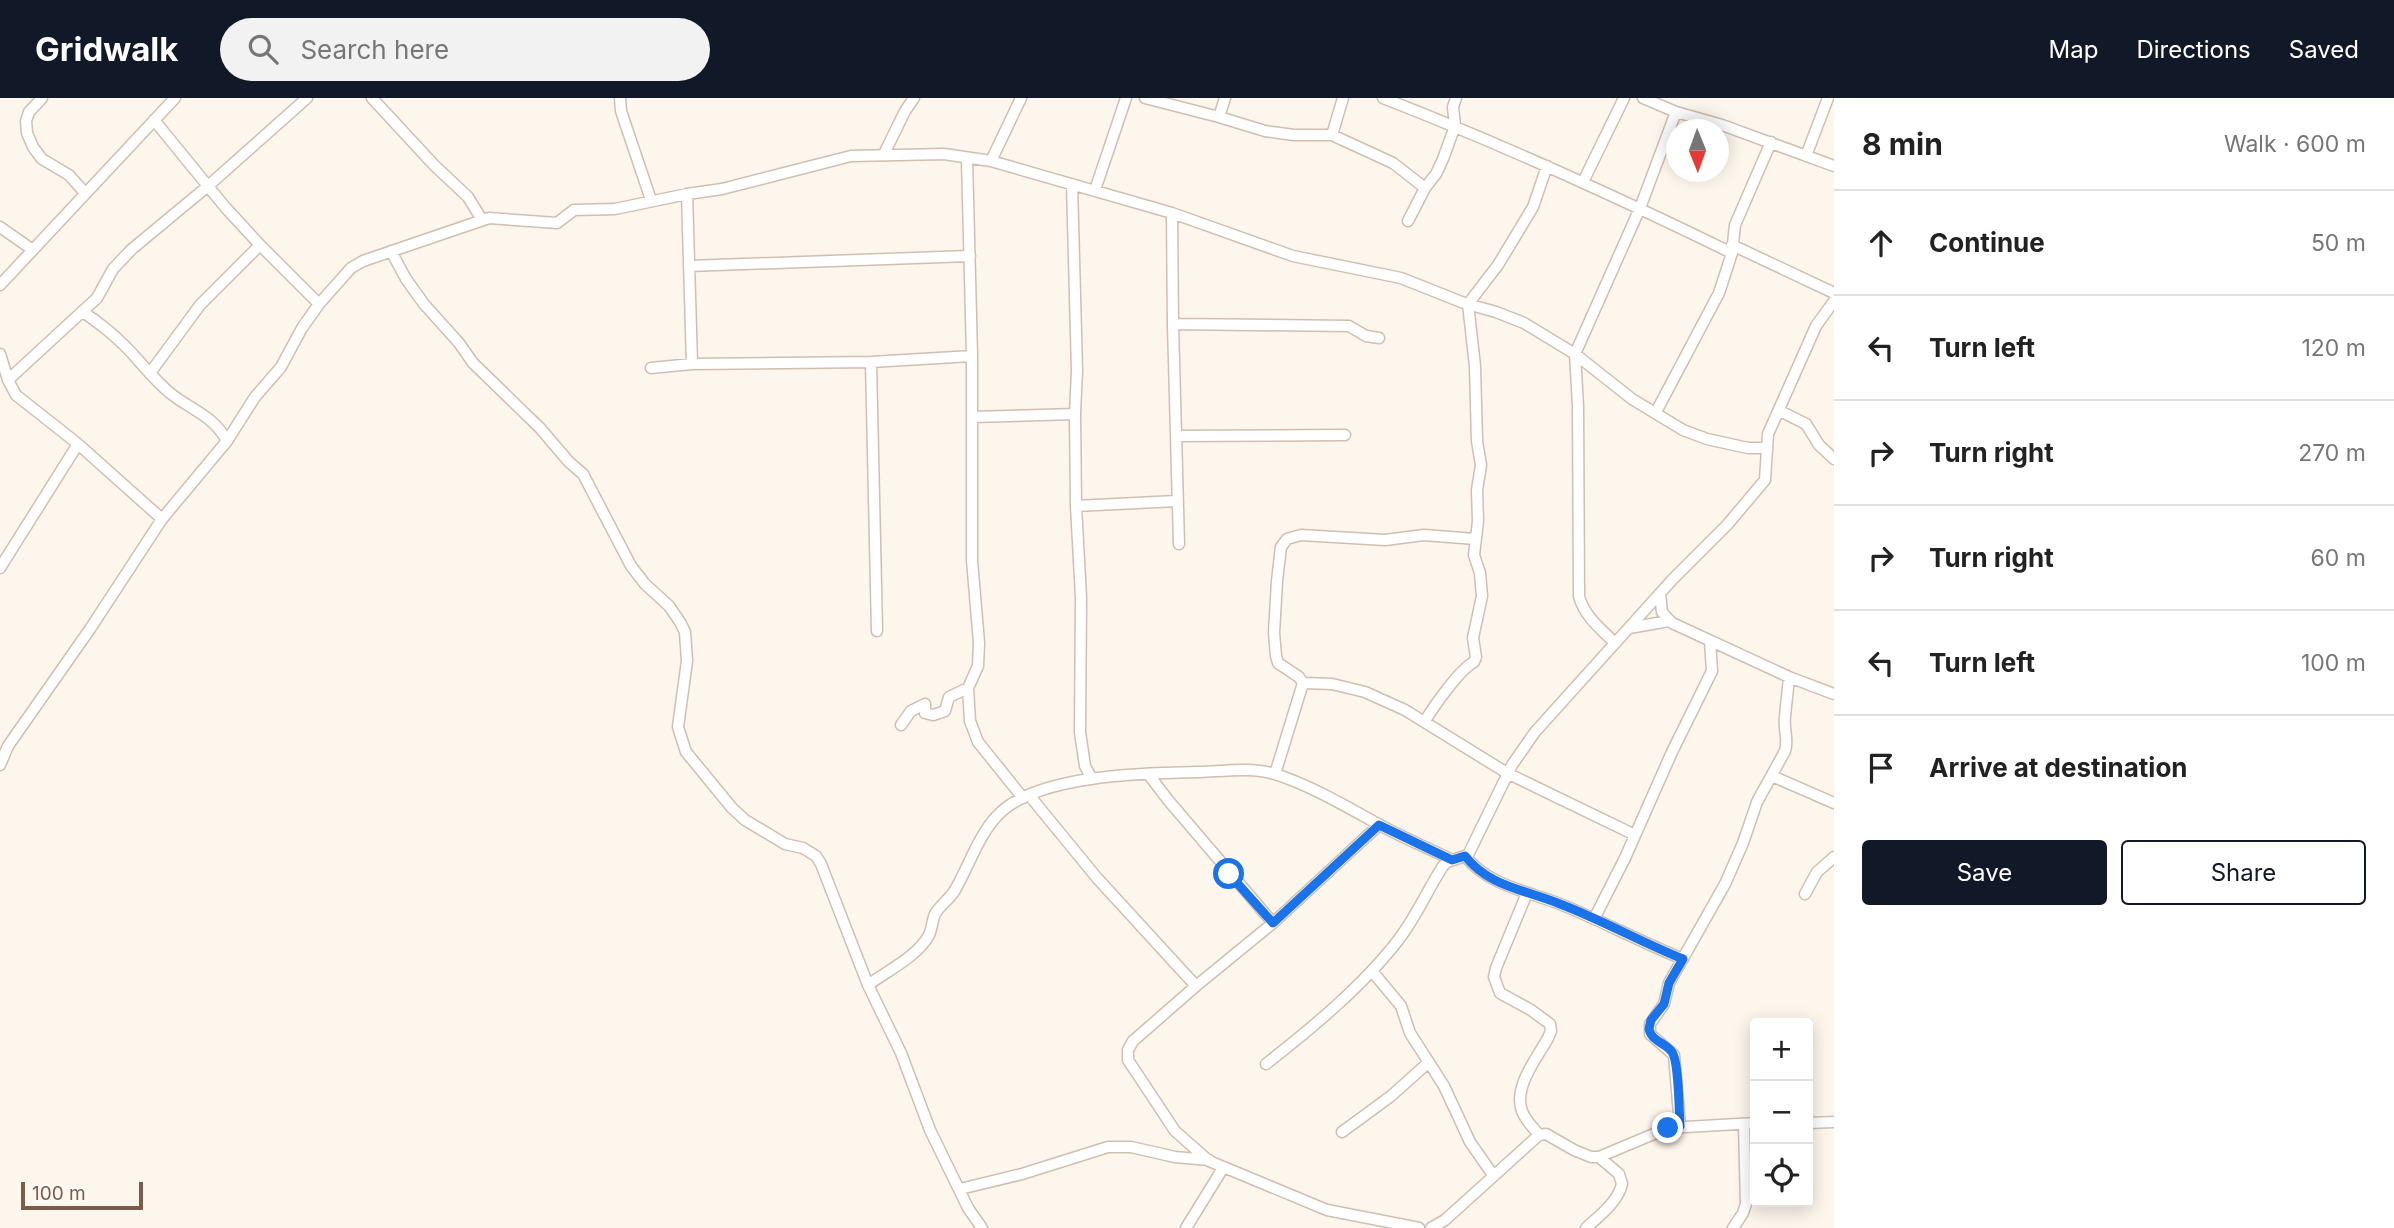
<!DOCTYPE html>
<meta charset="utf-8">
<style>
body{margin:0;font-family:Inter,sans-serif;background:#f2f2f2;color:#222}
.controls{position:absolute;right:21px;bottom:21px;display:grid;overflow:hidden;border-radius:7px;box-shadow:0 4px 18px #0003}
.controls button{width:63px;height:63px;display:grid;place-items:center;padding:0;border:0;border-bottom:2px solid #e0e0e0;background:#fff;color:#222;font:35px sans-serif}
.compass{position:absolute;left:1666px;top:21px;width:63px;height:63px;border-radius:50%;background:#fff;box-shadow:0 4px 18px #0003;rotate:179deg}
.scale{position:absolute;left:21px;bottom:18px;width:122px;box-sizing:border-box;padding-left:7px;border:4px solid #7a5c4d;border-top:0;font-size:19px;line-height:24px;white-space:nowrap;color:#7a5c4d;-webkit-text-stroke:5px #fffaf3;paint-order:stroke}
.stop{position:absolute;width:21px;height:21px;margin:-16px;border:5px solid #1a73e8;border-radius:50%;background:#fff}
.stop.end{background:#1a73e8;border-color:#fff;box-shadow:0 2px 7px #0008}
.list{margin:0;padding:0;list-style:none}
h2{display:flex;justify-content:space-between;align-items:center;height:91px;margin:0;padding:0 28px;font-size:30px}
h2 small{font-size:23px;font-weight:400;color:#767676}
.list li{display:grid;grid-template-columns:46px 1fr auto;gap:21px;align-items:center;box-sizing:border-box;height:105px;padding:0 28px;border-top:2px solid #e0e0e0}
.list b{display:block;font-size:26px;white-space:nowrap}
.list em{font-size:23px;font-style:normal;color:#767676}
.actions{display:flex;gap:14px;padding:21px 28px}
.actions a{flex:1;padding:16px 0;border:2px solid #111827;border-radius:7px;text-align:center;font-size:24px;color:#111827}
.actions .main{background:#111827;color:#fff}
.icon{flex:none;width:38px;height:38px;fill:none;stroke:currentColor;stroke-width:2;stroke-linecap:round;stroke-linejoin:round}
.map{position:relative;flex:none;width:1834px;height:1130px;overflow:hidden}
header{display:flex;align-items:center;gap:42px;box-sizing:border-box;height:98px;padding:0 35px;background:#111827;color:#fff}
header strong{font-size:33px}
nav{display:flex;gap:38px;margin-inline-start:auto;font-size:24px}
.search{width:490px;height:63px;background:#f2f2f2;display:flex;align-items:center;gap:18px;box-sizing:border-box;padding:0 24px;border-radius:38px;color:#767676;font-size:26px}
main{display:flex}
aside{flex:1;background:#fff}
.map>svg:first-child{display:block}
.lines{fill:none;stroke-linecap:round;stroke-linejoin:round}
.minor-casing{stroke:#d1beb0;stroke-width:13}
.minor{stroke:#fff;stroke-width:10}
.route{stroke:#1a73e8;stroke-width:9}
</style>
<header>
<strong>Gridwalk</strong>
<div class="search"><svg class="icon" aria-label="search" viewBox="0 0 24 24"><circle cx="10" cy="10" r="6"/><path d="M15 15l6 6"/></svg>Search here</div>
<nav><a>Map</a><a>Directions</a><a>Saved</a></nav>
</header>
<main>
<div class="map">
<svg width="1834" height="1130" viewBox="0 0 1834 1130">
<rect width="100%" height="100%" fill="#fdf6ec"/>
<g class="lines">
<g class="minor-casing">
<path id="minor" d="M42 0 29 14 26 23 27 35 33 49 42 61 69 77 85 95
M372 0 434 67 468 99 482 122
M620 0 621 13 651 102
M1145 0 1219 19 1225 0
M1343 0 1332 37 1393 65 1425 90
M1383 0C1502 46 1617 99 1732 155
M1643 0 1676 14 1722 27 1834 68
M1219 19 1265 33 1294 37H1332
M154 22 225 109 260 147 319 206
M884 56 905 13 914 0
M1806 58 1828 0
M991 63 1021 0
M1583 84 1624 0
M1072 86 1077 272 1075 316 1076 408 1081 499 1080 634 1085 668 1092 681
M1095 92 1126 0
M687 96 692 266
M1172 115 1173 226 1179 446
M1408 123 1425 90 1436 76 1443 61 1455 28 1453 9 1456 0
M0 129 33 152
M1732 147 1834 195
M391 153 406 181 424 206 459 245 473 265 540 330 569 364 583 376 631 468 645 486 669 508 680 524 685 534 687 563 678 629 686 654 732 710 745 722 785 746 803 750 816 758 821 766 868 887 901 955 930 1032 968 1110 982 1130
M689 168 970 158
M0 187 175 0
M83 214C98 224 112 235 125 248 140 263 153 281 170 295 191 312 213 317 227 343
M1173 226 1349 228 1366 238 1379 240
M0 256 8 282 16 297 78 346 162 421
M871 264 877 533
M651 270 692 266 871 264 972 258
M150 275 200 207 260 147
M8 282 97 200 113 171 132 151 208 88 307 0
M1780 313 1806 326 1819 347 1834 361
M1656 314 1719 195 1732 155 1735 127 1771 44
M972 319 1075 316
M1176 338 1345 337
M1076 408 1177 403
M1475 441 1424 437 1385 442 1301 437 1287 441 1281 449 1277 483 1274 535 1276 558 1278 565 1299 579 1303 585 1332 586 1365 594 1405 612 1507 675 1635 737
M0 470 78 346
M1660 496 1662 514 1672 525 1789 579 1834 596
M1629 530 1669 523
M1615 545C1601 531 1584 518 1579 498L1578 308 1575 256 1640 110 1676 14
M968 590 970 623 978 644 1023 700
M1425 623C1434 608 1460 571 1474 564L1476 559 1473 540 1482 498 1480 475 1474 457 1478 423 1477 392 1481 367 1477 343 1475 268 1468 206 1498 167 1533 109 1547 68
M901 627 911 613 925 606V615L933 617 945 613 949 599 968 590 978 568 979 545 972 462V258L967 60
M0 667 8 648 90 531 162 421 227 343 255 299 281 269 302 230 319 206 351 170 363 163 489 120 557 125 574 112 615 111 687 96 722 91 851 58 944 56 991 63 1172 115 1293 158 1401 180 1464 205 1496 214 1524 225 1575 256 1632 301 1683 332 1707 341 1748 350H1765
M1275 676 1303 585
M1149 677 1168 702 1273 825
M1772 678 1834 705
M1029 697 1097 780 1196 888
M1379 727 1273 825 1196 888 1133 943 1128 952V962L1175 1033 1209 1063 1327 1112 1419 1130
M1465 758C1489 788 1527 793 1560 806 1602 823 1641 844 1683 861
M1527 795 1496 870 1494 879 1500 895 1531 912 1550 926 1551 933 1548 940C1537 960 1513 989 1522 1013 1525 1022 1533 1029 1539 1037
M1805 796 1817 774 1834 759
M1594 821 1625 760 1672 654 1712 573 1710 543
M1372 873 1401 908 1410 935 1444 988 1470 1044 1493 1077
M868 887C887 873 918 858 929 837 932 831 932 823 935 816 940 807 950 801 955 792 969 768 978 738 997 718 1035 676 1147 675 1201 674 1225 673 1252 669 1275 676 1312 688 1347 709 1380 727 1403 740 1429 750 1452 762
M1266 966C1312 930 1364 887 1399 841 1416 819 1428 791 1443 768L1447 764 1468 757 1512 667 1535 634 1672 482 1727 427 1765 382 1768 336 1816 228 1834 203
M1808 1025 1834 1024
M1680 1028 1674 957 1650 936V926L1664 906 1669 885 1725 786 1743 745 1757 704 1785 653C1789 641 1783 631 1785 619 1786 606 1788 592 1789 579
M1342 1034 1391 998 1429 964
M960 1091 1022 1076 1108 1049H1131L1175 1059 1209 1062
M1186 1130 1223 1070
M1431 1130 1445 1122 1539 1037 1546 1036 1574 1052 1591 1059H1599L1668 1030 1755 1025
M1586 1130C1599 1118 1618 1104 1622 1086L1619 1076 1599 1059
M1733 1130 1743 1115 1746 1106 1744 1026"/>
</g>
<use href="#minor" class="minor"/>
</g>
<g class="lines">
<path class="route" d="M1229 776 1273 825 1379 727 1452 762 1465 758C1489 789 1527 792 1560 806 1602 822 1641 844 1683 861L1669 885 1664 906 1651 922 1649 931C1652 944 1665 944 1672 954 1679 964 1679 1013 1680 1028L1668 1030"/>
</g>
</svg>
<div class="controls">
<button>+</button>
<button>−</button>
<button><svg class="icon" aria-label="locate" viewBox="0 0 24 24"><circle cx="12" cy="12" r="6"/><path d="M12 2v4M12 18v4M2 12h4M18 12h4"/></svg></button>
</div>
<svg class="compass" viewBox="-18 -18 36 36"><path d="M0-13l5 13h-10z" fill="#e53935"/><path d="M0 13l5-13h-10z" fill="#767676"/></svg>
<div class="scale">100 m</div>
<div class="stop" style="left:1229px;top:776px"></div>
<div class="stop end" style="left:1668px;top:1030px"></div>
</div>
<aside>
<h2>8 min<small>Walk · 600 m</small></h2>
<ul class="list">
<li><svg class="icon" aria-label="ahead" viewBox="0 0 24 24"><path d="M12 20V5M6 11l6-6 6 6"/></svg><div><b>Continue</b></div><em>50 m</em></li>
<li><svg class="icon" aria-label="left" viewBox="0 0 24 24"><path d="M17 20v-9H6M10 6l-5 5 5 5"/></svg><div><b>Turn left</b></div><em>120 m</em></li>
<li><svg class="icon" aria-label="right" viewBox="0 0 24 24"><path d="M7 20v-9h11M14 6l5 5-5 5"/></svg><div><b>Turn right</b></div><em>270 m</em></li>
<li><svg class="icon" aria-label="right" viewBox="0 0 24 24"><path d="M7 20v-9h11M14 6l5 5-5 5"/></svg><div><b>Turn right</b></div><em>60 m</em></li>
<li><svg class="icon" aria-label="left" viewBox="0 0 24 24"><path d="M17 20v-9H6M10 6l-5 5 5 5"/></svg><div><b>Turn left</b></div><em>100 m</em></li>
<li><svg class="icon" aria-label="arrive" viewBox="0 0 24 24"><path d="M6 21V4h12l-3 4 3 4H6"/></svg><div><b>Arrive at destination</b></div></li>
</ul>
<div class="actions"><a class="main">Save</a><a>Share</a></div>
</aside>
</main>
